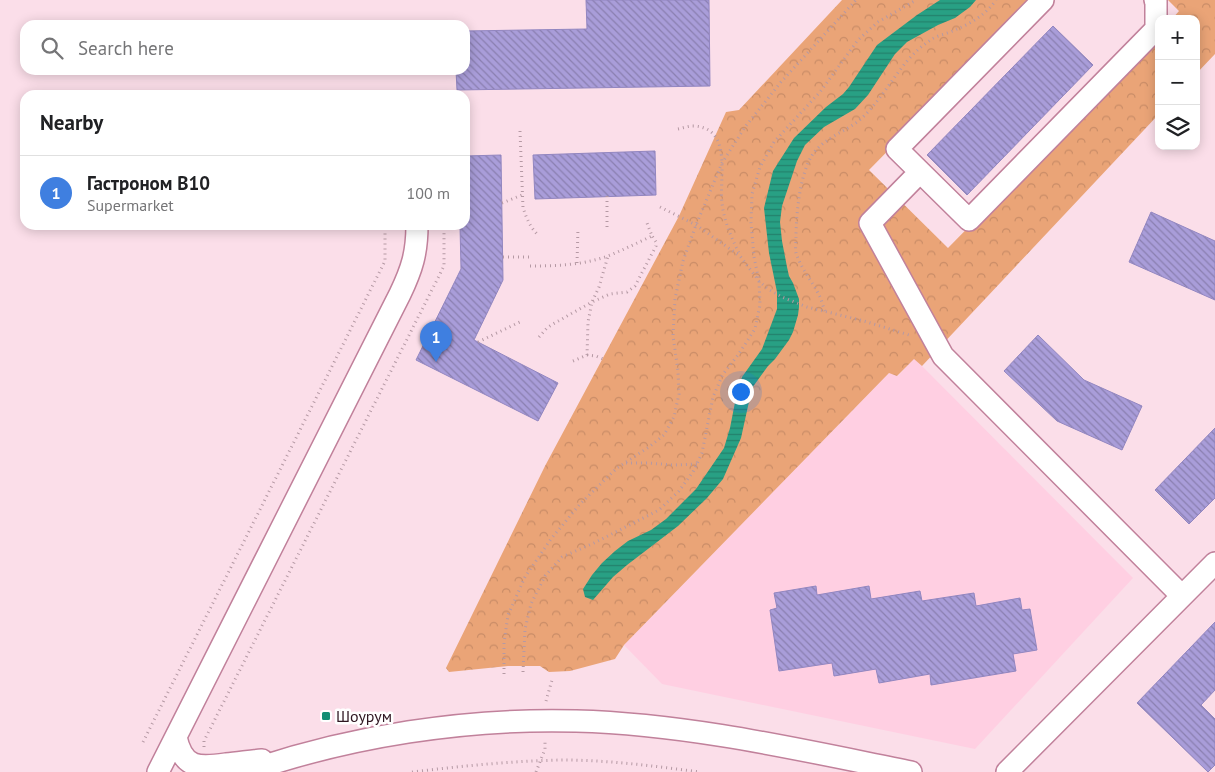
<!DOCTYPE html>
<meta charset="utf-8">
<style>
body{margin:0;font-family:"PT Sans",sans-serif;background:#f6f6f6;color:#202124}
.controls{position:absolute;right:15px;top:15px;display:grid;overflow:hidden;border-radius:10px;box-shadow:0 2px 12px #0003}
.controls button{width:45px;height:45px;display:grid;place-items:center;padding:0;border:0;border-bottom:1px solid #e0e0e0;background:#fff;color:#202124;font:25px sans-serif}
.you{position:absolute;left:740px;top:391px;width:18px;height:18px;margin:-12px;border:4px solid #fff;border-radius:50%;background:#1a73e8;box-shadow:0 0 0 8px #1a73e833}
.badge{display:grid;place-items:center;width:32px;height:32px;border-radius:50%;background:#db2777;color:#fff;font-size:16px;font-weight:700}
.pin{position:absolute;translate:-50% -41px;filter:drop-shadow(0 1px 2px #0008)}
.pin::after{content:'';position:absolute;top:26px;width:18px;height:15px;background:inherit;clip-path:polygon(0 0,100% 0,50% 100%)}
.list{margin:0;padding:0;list-style:none}
h2{display:flex;justify-content:space-between;align-items:center;height:65px;margin:0;padding:0 20px;font-size:21px}
h2 small{font-size:16px;font-weight:400;color:#757577}
.list li{display:grid;grid-template-columns:32px 1fr auto;gap:15px;align-items:center;box-sizing:border-box;height:75px;padding:0 20px;border-top:1px solid #e0e0e0}
.list b{display:block;font-size:19px;white-space:nowrap}
.list p{margin:0;font-size:16px;white-space:nowrap;color:#757577}
.list em{font-size:16px;font-style:normal;color:#757577}
.icon{flex:none;width:28px;height:28px;fill:none;stroke:currentColor;stroke-width:2;stroke-linecap:round;stroke-linejoin:round}
.map{position:relative;flex:none;width:1215px;height:772px;overflow:hidden}
.search{position:absolute;background:#fff;box-shadow:0 2px 12px #0003;left:20px;top:20px;width:450px;height:55px;display:flex;align-items:center;gap:12px;box-sizing:border-box;padding:0 18px;border-radius:15px;color:#757577;font-size:19px}
.panel{position:absolute;background:#fff;box-shadow:0 2px 12px #0003;left:20px;top:90px;width:450px;height:140px;border-radius:15px}
.map>svg:first-child{display:block}
.built{fill:#ffcfe2}
.park{fill:url(#park-crowns)}
.water{fill:url(#water-rules)}
.building{fill:url(#building-back-hatch);stroke:#9286c0}
.lines{fill:none;stroke-linecap:round;stroke-linejoin:round}
.minor-casing{stroke:#c1819b;stroke-width:24}
.path{stroke:#b599a4;stroke-width:3;stroke-dasharray:1 4;stroke-linecap:butt}
.minor{stroke:#fff;stroke-width:21}
.poi-dot{fill:#128f75;stroke:#fff;stroke-width:2}
.labels{text-anchor:middle;dominant-baseline:central;stroke-width:5;stroke-linejoin:round;paint-order:stroke}
.poi-label{font-size:16px;fill:#2f1621;stroke:#fff;text-anchor:start}
</style>
<div class="map">
<svg width="1215" height="772" viewBox="0 0 1215 772">
<defs>
<pattern id="park-crowns" width="20" height="18" patternUnits="userSpaceOnUse" patternTransform="scale(1.25)"><rect width="20" height="18" fill="#eaa477"/><path d="M2 6a3 3 0 1 1 6 0M12 15a3 3 0 1 1 6 0" fill="none" stroke="#c98c67"/></pattern>
<pattern id="water-rules" width="6" height="5" patternUnits="userSpaceOnUse" patternTransform="scale(1.25)"><rect width="6" height="5" fill="#28a084"/><path d="M0 2.5h6" fill="none" stroke="#23816c"/></pattern>
<pattern id="building-back-hatch" width="6" height="6" patternUnits="userSpaceOnUse" patternTransform="scale(1.25)"><rect width="6" height="6" fill="#a99dd9"/><path d="M-1 5l2 2M0 0l6 6M5-1l2 2" fill="none" stroke="#8a7fb0"/></pattern>
</defs>
<rect width="100%" height="100%" fill="#fbdee9"/>
<path class="built" d="M914 358 1133 578 975 749 662 684 624 645 889 373 898 376Z"/>
<path class="park" d="M842 0H1036L869 170 948 248 1159 33V114L922 366 914 359 897 376 889 373 624 645 615 659 570 671 549 672 540 666H508L449 672 446 668 545 466 679 216 726 112 739 110Z
M1168 0H1215V54L1196 74V19H1172L1179 11Z"/>
<path class="water" d="M940 0H976L970 7 955 18 938 25 907 42 895 54 868 95 855 109 824 127 805 145 797 161 782 206 780 222 782 241 787 267 789 276 793 283 799 299V307L798 315 793 332 789 340 775 359 768 366 752 388 741 438 723 479 707 498 678 526 627 565 613 577 593 600 585 597 583 589 592 575 602 563 615 551 628 541 651 530 666 519 696 489 724 448 730 428 737 392 742 377 762 349 777 309V292L769 253 764 208 773 171 794 138 826 107 843 94 849 87 877 45 917 15Z"/>
<path class="building" d="M586 0H709L710 86 457 90 456 70H465V31L587 29Z
M1053 26 1093 65 967 195 927 155Z
M655 151 656 195 535 199 533 155Z
M501 155 503 280 474 340 558 383 538 421 416 360 461 269 460 225H465V156Z
M1151 212 1215 241V300L1129 262Z
M1038 335 1084 380 1142 406 1122 450 1057 421 1004 371Z
M1215 428V498L1189 524 1155 490Z
M816 586 817 595 869 586 871 599 920 591 922 601 974 593 976 606 1020 598 1022 610 1030 609 1037 650 1013 654 1016 671 931 685 930 674 879 683 876 669 834 676 832 663 779 671 770 610 777 608 774 593Z
M1215 622V690L1201 705 1215 719V765L1208 772 1137 703Z"/>
<g class="lines">
<g class="minor-casing">
<path id="minor" d="M1043 0 897 149 969 220 1156 29V1L1155 0
M920 172 870 223 943 356 1182 596
M176 737C183 769 199 768 226 764 238 763 250 761 262 760
M158 772 400 294C412 269 417 253 417 225
M246 772C350 736 466 718 576 721 689 724 801 750 911 772
M1007 772 1215 563"/>
</g>
<path class="path" d="M678 129C683 128 688 126 693 126 733 127 719 177 722 203 724 222 732 239 740 255
M520 131 523 208C527 219 530 227 538 235
M502 203 522 195
M660 207 696 225 740 256 759 281 768 289 782 297 807 307 864 321 909 335
M607 227V196
M503 257H530
M577 263 578 228
M530 266C556 266 583 265 608 256 623 250 637 243 652 236L647 223
M825 311C823 307 822 301 820 297 813 282 801 269 796 253 795 249 796 243 796 238 796 215 800 164 818 148 832 134 852 129 865 115 888 92 901 60 929 41 935 36 943 35 950 32 968 25 985 16 996 0
M539 337 547 328 553 324 592 302 599 287 608 256
M478 342 522 321
M587 355 596 356 603 359
M573 361 587 355 588 322 592 302 610 294 627 292 635 286 656 246V242L652 236
M626 463H648L673 465 697 464
M523 672 525 629 531 604 545 576 562 557 594 543 659 510 679 491 693 472 702 453 713 397 723 374 738 355 755 329 760 305 759 281 754 257 751 223 752 194 760 167 774 142 820 92 858 40 878 22 916 0
M504 674V643L508 615 525 577 551 539 580 504 617 468 649 447 664 435 674 417 679 394 678 371 673 336 675 299 683 261 696 225 722 163 745 127 781 82 856 0
M546 701 552 680
M143 742 385 261V225
M204 747V741L209 731 444 266V225
M412 772C462 766 511 761 562 760 608 760 654 766 700 772
M536 772 545 749V740"/>
<use href="#minor" class="minor"/>
</g>
<rect class="poi-dot" x="321" y="711" width="10" height="10" rx="2.5"/>
<g class="labels">
<g class="poi-label">
<text x="336" y="716">Шоурум</text>
</g>
</g>
</svg>
<div class="controls">
<button>+</button>
<button>−</button>
<button><svg class="icon" aria-label="layers" viewBox="0 0 24 24"><path d="M12 4l9 5-9 5-9-5zM3 14l9 5 9-5"/></svg></button>
</div>
<div class="you"></div>
<div class="pin badge" style="left:436px;top:362px;background:#3f7fe0">1</div>
<div class="search"><svg class="icon" aria-label="search" viewBox="0 0 24 24"><circle cx="10" cy="10" r="6"/><path d="M15 15l6 6"/></svg>Search here</div>
<section class="panel">
<h2>Nearby<small></small></h2>
<ul class="list">
<li><span class="badge" style="background:#3f7fe0">1</span><div><b>Гастроном B10</b><p>Supermarket</p></div><em>100 m</em></li>
</ul>
</section>
</div>
